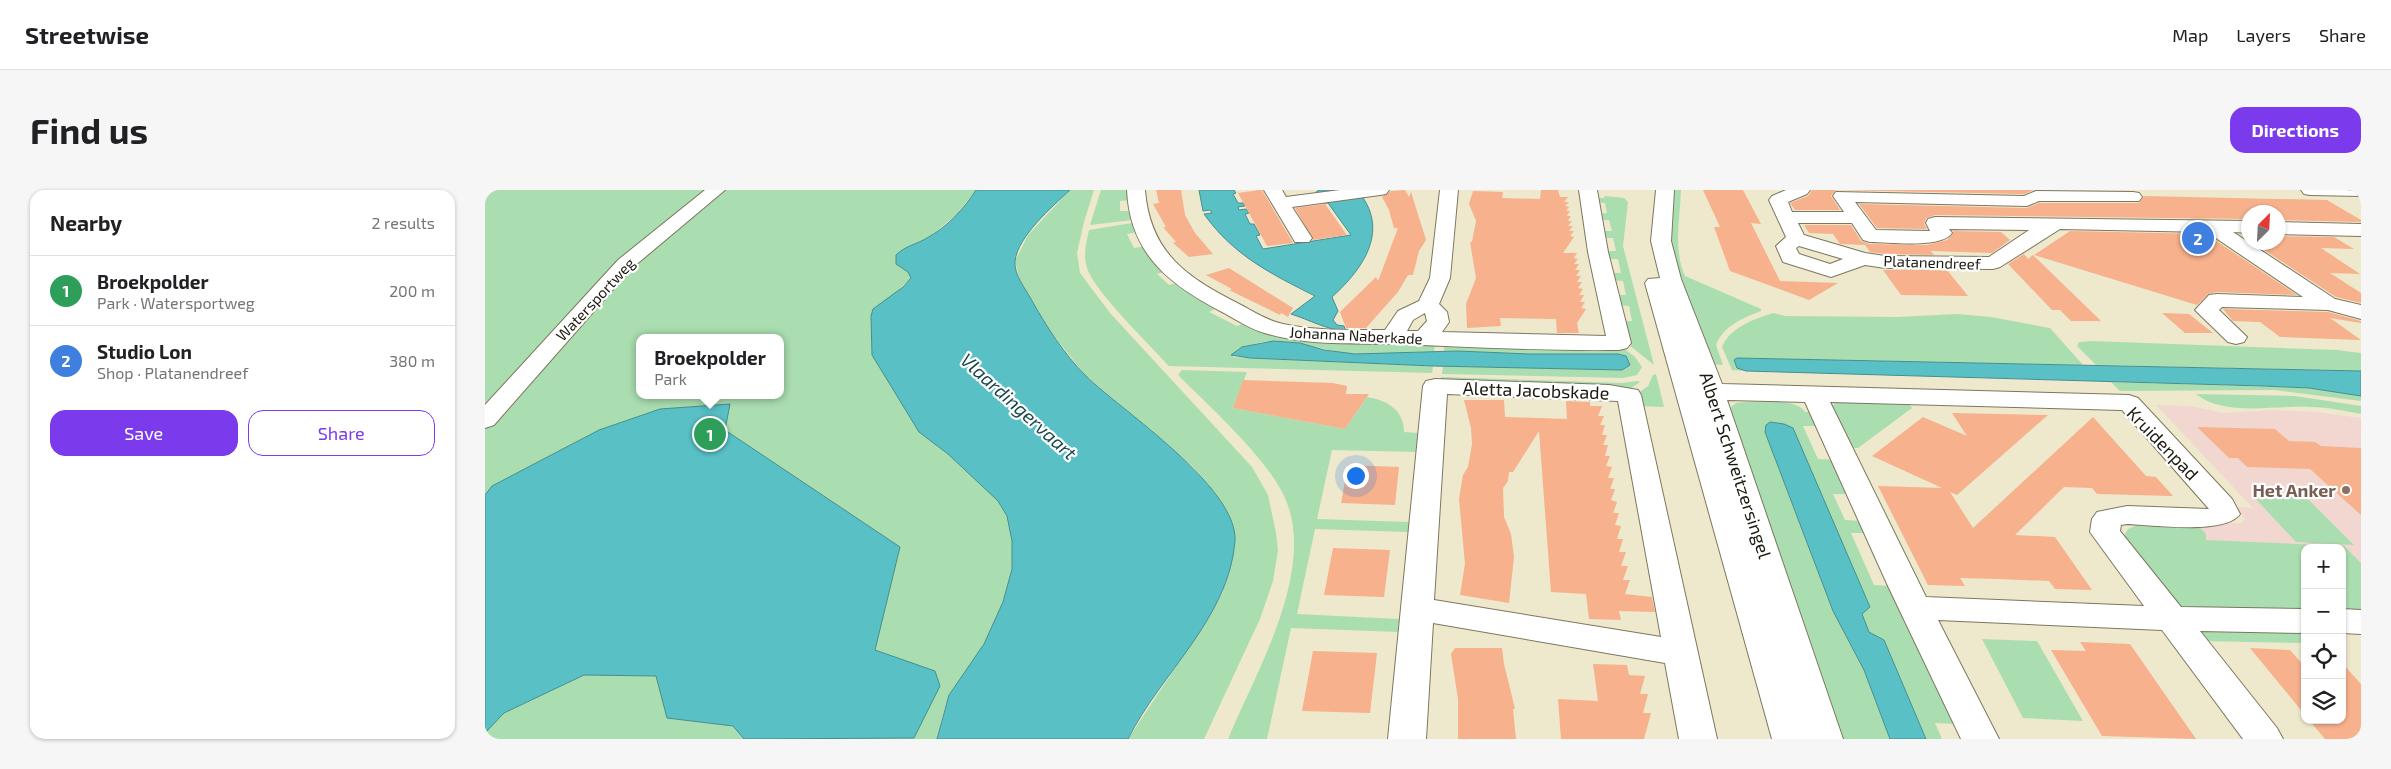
<!DOCTYPE html>
<meta charset="utf-8">
<style>
body{margin:0;font-family:"Exo 2",sans-serif;background:#f6f6f6;color:#202124}
.controls{position:absolute;right:15px;bottom:15px;display:grid;overflow:hidden;border-radius:10px;box-shadow:0 1px 4px #0004}
.controls button{width:45px;height:45px;display:grid;place-items:center;padding:0;border:0;border-bottom:1px solid #e0e0e0;background:#fff;color:#202124;font:25px sans-serif}
.compass{position:absolute;left:1756px;top:15px;width:45px;height:45px;border-radius:50%;background:#fff;box-shadow:0 1px 4px #0004;rotate:24deg}
.you{position:absolute;left:870px;top:285px;width:18px;height:18px;margin:-12px;border:4px solid #fff;border-radius:50%;background:#1a73e8;box-shadow:0 0 0 8px #1a73e833}
.badge{display:grid;place-items:center;width:32px;height:32px;border-radius:50%;background:#7c3aed;color:#fff;font-size:16px;font-weight:700}
.pin{position:absolute;translate:-50% -50%;border:2px solid #fff;box-shadow:0 1px 5px #0006}
.popup{position:absolute;left:151px;top:144px;width:148px;height:65px;box-sizing:border-box;display:grid;place-content:center;border-radius:10px;background:#fff;filter:drop-shadow(0 1px 4px #0005);font-size:16px;white-space:nowrap;color:#757577}
.popup b{font-size:19px;color:#202124}
.popup::after{content:'';position:absolute;left:50%;top:100%;margin-left:-10px;border:10px solid transparent;border-top-color:#fff}
.list{margin:0;padding:0;list-style:none}
h2{display:flex;justify-content:space-between;align-items:center;height:65px;margin:0;padding:0 20px;font-size:21px}
h2 small{font-size:16px;font-weight:400;color:#757577}
.list li{display:grid;grid-template-columns:32px 1fr auto;gap:15px;align-items:center;box-sizing:border-box;height:70px;padding:0 20px;border-top:1px solid #e0e0e0}
.list b{display:block;font-size:19px;white-space:nowrap}
.list p{margin:0;font-size:16px;white-space:nowrap;color:#757577}
.list em{font-size:16px;font-style:normal;color:#757577}
.actions{display:flex;gap:10px;padding:15px 20px}
.actions a{flex:1;padding:11px 0;border:1px solid #7c3aed;border-radius:15px;text-align:center;font-size:18px;color:#7c3aed}
.actions .main{background:#7c3aed;color:#fff}
.icon{flex:none;width:28px;height:28px;fill:none;stroke:currentColor;stroke-width:2;stroke-linecap:round;stroke-linejoin:round}
.map{position:relative;flex:none;width:1876px;height:549px;overflow:hidden;border-radius:15px}
header{display:flex;align-items:center;gap:30px;box-sizing:border-box;height:70px;padding:0 25px;background:#fff;border-bottom:1px solid #e0e0e0}
header strong{font-size:24px}
nav{display:flex;gap:28px;margin-inline-start:auto;font-size:18px}
.intro{display:flex;align-items:center;justify-content:space-between;box-sizing:border-box;height:120px;padding:0 30px}
h1{margin:0;font-size:35px}
.button{padding:12px 22px;border-radius:15px;background:#7c3aed;color:#fff;font-size:18px;font-weight:700}
main{display:flex;gap:30px;padding:0 30px}
aside{flex:1;background:#fff;border-radius:15px;box-shadow:0 1px 4px #0004}
.map>svg:first-child{display:block}
.education{fill:#f1d7d0}
.green{fill:#aadeb0;fill-rule:evenodd}
.water{fill:#59c1c6;stroke:#468f8f}
.building{fill:#f7b18c}
.lines{fill:none;stroke-linecap:round;stroke-linejoin:round}
.minor-casing{stroke:#7d775f;stroke-width:2}
.minor{fill:#fff;fill-rule:evenodd}
.education-dot{fill:#8d6e63;stroke:#fff;stroke-width:2}
.labels{text-anchor:middle;dominant-baseline:central;stroke-width:4.5;stroke-linejoin:round;paint-order:stroke}
.far-street-label{font-size:15px;fill:#1b190f;stroke:#fff}
.street-label{font-size:18px;fill:#1b190f;stroke:#fff}
.education-label{font-size:18px;font-weight:bold;fill:#785e54;stroke:#fff;text-anchor:end}
.water-label{font-size:19px;font-style:italic;fill:#18474a;stroke:#fff}
</style>
<header>
<strong>Streetwise</strong>
<nav><a>Map</a><a>Layers</a><a>Share</a></nav>
</header>
<div class="intro"><h1>Find us</h1><a class="button">Directions</a></div>
<main>
<aside>
<h2>Nearby<small>2 results</small></h2>
<ul class="list">
<li><span class="badge" style="background:#2e9e5b">1</span><div><b>Broekpolder</b><p>Park · Watersportweg</p></div><em>200 m</em></li>
<li><span class="badge" style="background:#3f7fe0">2</span><div><b>Studio Lon</b><p>Shop · Platanendreef</p></div><em>380 m</em></li>
</ul>
<div class="actions"><a class="main">Save</a><a>Share</a></div>
</aside>
<div class="map">
<svg width="1876" height="549" viewBox="0 0 1876 549">
<rect width="100%" height="100%" fill="#eee8cd"/>
<path class="education" d="M1671 215 1706 216 1738 223 1788 220 1830 222 1876 228V427L1857 358H1820V425L1643 339 1658 333H1757L1760 329 1751 317 1768 318Z"/>
<path class="green" d="M0 0H491L472 24 435 55 426 88 411 102 495 294C505 303 517 312 522 326 537 368 520 417 499 454 489 472 474 487 465 505 458 518 456 535 452 549H0ZM155 148H295V205H155Z
M585 0H609L599 32 592 63 595 83 625 123 767 277 783 305 791 343 793 360 788 391 775 429 719 549H643L718 436 738 402 725 296 707 276 600 185 561 136 535 91 530 71 543 45Z
M616 0H647L646 10 635 11V21H646L648 30 605 35Z
M1185 0H1196C1195 29 1188 60 1200 86L1276 119V121C1258 128 1238 136 1231 155L1238 175 1223 174 1185 64Z
M1120 6 1139 8 1143 12 1138 56 1169 175 1138 150 1134 131H1147L1144 116 1131 115 1129 105H1141L1138 91 1126 90 1124 83H1136L1133 69H1121L1120 61H1131L1128 48H1117L1115 41H1127L1124 30H1113L1112 24 1122 23 1120 13 1109 12V8H1119Z
M647 33 650 34 653 42 642 44 649 58 661 56 683 81 672 84 684 95 696 92 734 117 724 122 752 136 763 132 950 154 949 161C923 162 894 166 868 164 833 161 778 135 748 167L948 176 947 183 684 176C665 155 610 102 602 78 598 65 601 53 604 40Z
M1288 123 1300 126 1412 127 1472 124 1506 127 1565 138 1598 175 1252 168 1249 170 1256 180 1261 181 1247 180 1237 157C1245 137 1270 129 1288 123Z
M1607 151 1852 160 1876 163V181L1611 175 1592 156 1594 152Z
M959 154 1137 157 1150 167 1157 177 1152 185 1138 188 957 184 958 176 1137 180V164H1044L959 161Z
M697 180 762 182 748 218 860 239 882 207C902 210 919 220 919 242L934 243 931 262 847 260 832 329 924 332 923 342 830 339 812 424 914 429 913 442 806 438 782 549H743C771 482 832 380 800 308 783 269 724 216 693 185Z
M1171 184 1179 217 1153 216V203L1163 196 1168 185Z
M956 187 1138 193 1152 191 1155 192 1146 198 956 191Z
M1626 192 1824 198 1876 206V211L1790 200 1635 201Z
M1711 204 1810 206 1876 216V224C1860 221 1843 217 1826 217 1790 215 1739 227 1711 204Z
M1260 212C1275 212 1312 208 1320 222H1327L1333 236H1318L1333 269 1352 270 1368 304H1348L1360 330 1377 331 1383 343H1366L1389 395 1408 396 1472 534 1450 533 1457 549H1441L1399 450 1384 442 1377 424 1385 417 1299 234 1282 233 1280 242 1348 421 1379 480 1405 549H1349L1245 218 1251 213Z
M1353 212 1425 215 1427 218 1373 258H1365L1345 217Z
M1767 305 1821 307 1869 355 1811 352Z
M1658 333 1712 334 1721 344V350L1859 356 1876 373V427L1857 426V358H1820V425L1694 422 1639 346 1643 339Z
M1703 434 1820 437V453L1716 451Z
M1497 449 1552 451 1598 531 1538 528Z"/>
<path class="water" d="M491 0H585C567 17 533 46 530 71 529 85 540 98 546 109 561 136 579 164 601 186 637 221 753 297 750 351 744 428 676 483 643 549H452L464 505 499 454 518 412 527 379V351L522 326 513 311 463 264 434 242 387 165 386 126 388 119 418 97 426 88 423 82 411 74V65C420 56 432 54 442 48 462 37 479 19 491 0Z
M714 0H749L751 3 748 4 753 13H758L760 16 753 17 754 20 761 19 764 23 760 24 765 34H769L775 45 771 46 778 59 866 45 843 13H839L831 2 834 0H872C906 39 879 78 847 107L853 121 848 130 852 135 859 136 861 141C842 140 825 130 806 124L830 106C786 84 748 65 719 24L727 23 725 20 718 21Z
M788 151 815 153 839 160 870 164 972 161 1044 164H1133L1141 166 1145 175 1137 180 948 176 765 168 746 165 757 157Z
M1252 168 1876 181V206L1824 198 1778 196 1261 181 1252 178 1249 170Z
M245 214 240 240 415 357 390 460 450 481 455 496 429 548 259 549 248 536 182 528 171 486 99 485 19 523 0 543V305L7 296 114 240 175 219Z
M1285 232 1299 234 1308 238 1385 417 1377 424 1384 442 1399 450 1441 549H1405L1379 480 1348 421 1280 242 1281 235Z"/>
<path class="building" d="M671 0H696L700 25 710 43 728 64 704 67 688 53 691 52 678 37H681L668 14 674 13Z
M774 0H777L808 53 782 56 753 3Z
M920 0 924 7 926 2 941 50 934 61 928 85H923L913 102 881 138H861L855 122 891 87 893 91 913 38H909L904 20 897 7 906 1Z
M1056 0H1073L1075 7H1083L1079 12H1084L1080 16 1084 17 1081 21H1085L1082 26H1086L1083 31H1087L1083 36H1088L1084 41H1089L1085 46 1089 47 1078 63H1092L1089 68 1093 69 1089 74H1094L1090 80H1095L1091 86H1096L1092 92H1097L1093 98 1098 99 1094 105H1099L1095 112H1100L1096 118 1101 119 1092 133 1094 143H1072L1071 129 1015 128 1016 136 982 138 981 114 991 88 985 52H987L991 31 984 14 988 1 1018 2 1017 8 1055 9Z
M1218 0H1258L1276 34 1266 33 1295 91 1353 93 1324 110 1245 81 1229 37H1235Z
M1327 0H1549L1539 4 1351 0 1346 6 1355 20H1310L1305 13 1323 6Z
M1659 6 1842 10 1876 30V32L1794 30V22H1764V29L1450 25 1441 28 1439 34 1442 39 1392 38 1374 14 1542 18 1554 13H1654Z
M840 14 862 45 828 50 810 18Z
M1319 35H1366L1376 51 1385 54 1442 55 1462 50 1468 44V41L1516 42 1525 50 1507 63 1446 61 1449 65 1400 64 1385 62 1380 55 1355 54 1348 44 1324 43Z
M1585 41 1721 44 1812 105 1732 102 1723 104 1712 115 1549 65Z
M1794 46 1849 47 1869 59 1836 58 1875 84 1845 83 1876 103V113L1851 107 1767 52H1794Z
M1539 64 1543 69 1548 65 1616 131H1586L1575 120H1567L1523 74Z
M744 78 808 118 803 127 796 123 795 125 744 100 747 99 721 85Z
M1398 80H1462L1483 106 1416 105Z
M1738 119 1843 122 1876 131V133L1845 128 1876 150 1795 147 1775 132 1748 131Z
M1677 123 1704 124 1728 143H1700Z
M758 190 848 193 862 196 861 204H884L860 239 748 218Z
M979 210H1019L1020 227 1082 229 1081 211 1105 212V216H1117L1113 226H1119L1115 235H1120L1117 245H1122L1118 255H1123L1120 266H1125L1121 276 1127 277 1123 288H1129L1125 299H1130L1126 310 1132 312 1128 323H1134L1130 335 1136 336 1132 349H1138L1134 362H1141L1136 376H1143L1138 390H1145L1140 404 1167 407 1170 422 1134 421 1136 430 1104 429 1101 404 1066 402 1054 241 1028 282H1024L1023 291 1018 298 1019 327 1026 344 1029 367 1024 413 975 405 980 374 974 309 978 285 983 277 987 254 986 238Z
M1467 223 1563 225 1472 305 1465 302 1488 338 1608 227 1661 286 1671 287 1688 306 1612 304 1607 298 1579 297 1530 345 1570 347 1607 400 1570 399 1564 391 1513 389 1475 388 1480 396 1443 395 1393 296 1457 298 1387 266 1438 227 1482 246Z
M1712 237 1790 239 1804 251 1830 252 1836 256 1876 258V325L1825 279 1762 277 1753 268H1744Z
M863 275 914 277 910 315 856 313Z
M848 358 905 360 899 407 839 405Z
M1595 452 1645 454 1711 549 1617 546 1566 460 1601 461Z
M970 458H1017L1019 474 1030 519H1028L1031 549H973V509L966 464Z
M1765 458 1805 460 1820 477V525Z
M828 461 892 463 885 523 817 521Z
M1857 473 1876 494V549H1840L1824 530H1857Z
M1108 474 1142 475 1144 485 1160 486 1155 504H1163L1158 523H1166L1159 549H1076L1073 509 1113 511Z"/>
<g class="lines">
<g class="minor-casing">
<path id="minor" d="M220 0H240L147 78 9 235 0 238V215L133 70Z
M642 0H660C665 64 703 88 756 115 769 122 783 131 798 134 831 141 866 140 900 140L913 121 934 111 945 88 955 0H973L965 88 954 114 962 122 964 132 957 142 1121 146 1103 62 1094 0H1112L1123 62 1146 153 1142 158 1134 160C1060 161 985 157 911 154 869 153 824 156 783 144 767 140 753 131 739 123 685 95 645 65 642 0ZM940 123 942 131 933 141H922L928 130Z
M779 0H797L801 7 855 0H904L901 4 895 5 807 17 827 48 824 52H810Z
M1171 0H1189L1186 51 1196 89 1237 194 1644 205 1653 208 1747 309 1755 324C1741 345 1667 335 1642 334L1636 335 1635 341 1696 417 1820 419V443L1715 441 1792 538 1798 549H1758L1677 440 1453 430 1514 549H1476L1403 396 1320 212 1242 210 1358 549H1287L1160 93 1163 89 1175 88 1166 51ZM1345 212 1637 220 1724 319 1642 316 1612 322 1607 329 1605 342 1659 416 1441 407Z
M1301 0H1325L1322 4 1303 12 1307 22H1359L1348 6 1351 2 1539 6 1551 1 1648 2 1654 3 1657 7 1654 11H1554L1542 16 1370 12 1391 40 1445 41 1441 33 1443 29 1450 27 1764 31V43L1748 42 1850 109 1876 115V129L1843 120 1737 117 1734 120 1762 147 1759 152 1751 154 1743 152 1710 120 1724 105 1732 104 1818 107 1722 42 1575 39 1515 77 1508 79 1400 78 1380 75 1346 87 1298 72 1291 56 1301 47 1284 10 1287 6ZM1313 33H1367L1378 50 1385 52C1404 52 1456 59 1467 43L1464 39 1544 40 1504 67 1400 66 1380 63 1319 45ZM1314 56 1358 69 1345 74 1314 64 1311 58Z
M1816 0H1876V6L1825 5 1819 4Z
M1794 32 1876 34V46L1794 44Z
M950 189 1124 195 1153 200 1156 205 1232 549H1194L1180 473 948 433 941 549H903L938 196 941 191ZM962 204 1133 211 1176 447 949 410Z
M1857 419 1876 420V444L1857 443Z"/>
</g>
<use href="#minor" class="minor"/>
</g>
<circle class="education-dot" cx="1861" cy="300" r="5"/>
<g class="labels">
<g class="far-street-label">
<text transform="translate(1447 72) rotate(2)">Platanendreef</text>
<text transform="translate(110 109) rotate(-47)">Watersportweg</text>
<text transform="translate(871 145) rotate(3)">Johanna Naberkade</text>
</g>
<g class="street-label">
<text transform="translate(1051 200) rotate(2)">Aletta Jacobskade</text>
<text transform="translate(1678 253) rotate(46)">Kruidenpad</text>
<text transform="translate(1251 275) rotate(72)">Albert Schweitzersingel</text>
</g>
<g class="education-label">
<text x="1851" y="300">Het Anker</text>
</g>
<g class="water-label">
<text transform="translate(534 216) rotate(42)">Vlaardingervaart</text>
</g>
</g>
</svg>
<div class="controls">
<button>+</button>
<button>−</button>
<button><svg class="icon" aria-label="locate" viewBox="0 0 24 24"><circle cx="12" cy="12" r="6"/><path d="M12 2v4M12 18v4M2 12h4M18 12h4"/></svg></button>
<button><svg class="icon" aria-label="layers" viewBox="0 0 24 24"><path d="M12 4l9 5-9 5-9-5zM3 14l9 5 9-5"/></svg></button>
</div>
<svg class="compass" viewBox="-18 -18 36 36"><path d="M0-13l5 13h-10z" fill="#e53935"/><path d="M0 13l5-13h-10z" fill="#757577"/></svg>
<div class="you"></div>
<div class="pin badge" style="left:225px;top:244px;background:#2e9e5b">1</div>
<div class="popup"><b>Broekpolder</b>Park</div>
<div class="pin badge" style="left:1713px;top:48px;background:#3f7fe0">2</div>
</div>
</main>
